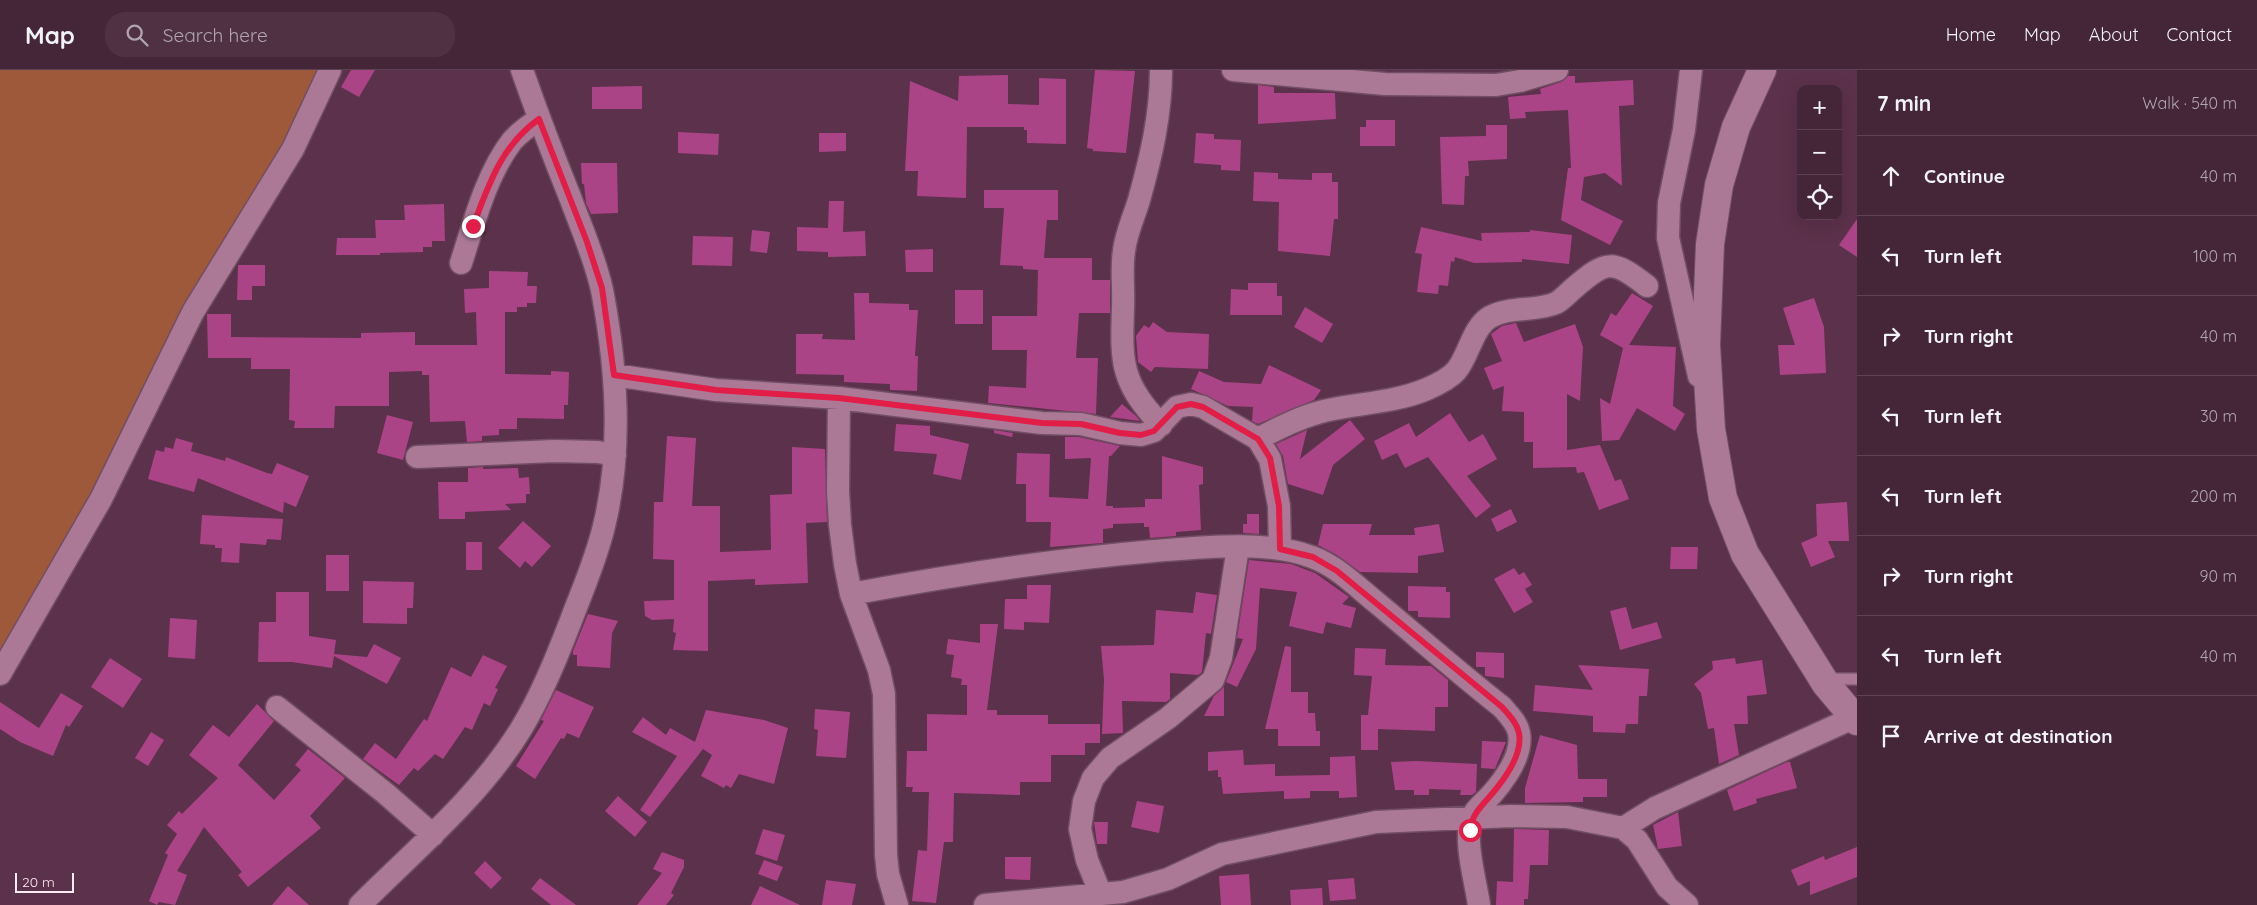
<!DOCTYPE html>
<meta charset="utf-8">
<style>
body{margin:0;font-family:Quicksand,sans-serif;background:#4f3143;color:#f1f3f6}
.controls{position:absolute;right:15px;top:15px;display:grid;overflow:hidden;border-radius:10px;box-shadow:0 5px 20px #0002}
.controls button{width:45px;height:45px;display:grid;place-items:center;padding:0;border:0;border-bottom:1px solid #5d4253;background:#452538;color:#f1f3f6;font:25px sans-serif}
.scale{position:absolute;left:15px;bottom:12px;width:59px;box-sizing:border-box;padding-left:5px;border:2px solid #fcebf4;border-top:0;font-size:14px;line-height:18px;white-space:nowrap;color:#fcebf4;-webkit-text-stroke:4px #5c314b;paint-order:stroke}
.stop{position:absolute;width:15px;height:15px;margin:-11px;border:4px solid #e11d48;border-radius:50%;background:#fff}
.stop.end{background:#e11d48;border-color:#fff;box-shadow:0 1px 5px #0008}
.list{margin:0;padding:0;list-style:none}
h2{display:flex;justify-content:space-between;align-items:center;height:65px;margin:0;padding:0 20px;font-size:21px}
h2 small{font-size:16px;font-weight:400;color:#b0a5ae}
.list li{display:grid;grid-template-columns:32px 1fr auto;gap:15px;align-items:center;box-sizing:border-box;height:80px;padding:0 20px;border-top:1px solid #5d4253}
.list b{display:block;font-size:19px;white-space:nowrap}
.list em{font-size:16px;font-style:normal;color:#b0a5ae}
.icon{flex:none;width:28px;height:28px;fill:none;stroke:currentColor;stroke-width:2;stroke-linecap:round;stroke-linejoin:round}
.map{position:relative;flex:none;width:1857px;height:835px;overflow:hidden}
header{display:flex;align-items:center;gap:30px;box-sizing:border-box;height:70px;padding:0 25px;background:#452538;border-bottom:1px solid #5d4253}
header strong{font-size:24px}
nav{display:flex;gap:28px;margin-inline-start:auto;font-size:18px}
.search{width:350px;height:45px;background:#4f3143;display:flex;align-items:center;gap:12px;box-sizing:border-box;padding:0 18px;border-radius:20px;color:#b0a5ae;font-size:19px}
main{display:flex}
aside{flex:1;background:#452538}
.map>svg:first-child{display:block}
.green{fill:#9e583a}
.building{fill:#ab4487}
.lines{fill:none;stroke-linecap:round;stroke-linejoin:round}
.service-casing{stroke:#714e64;stroke-width:14}
.minor-casing{stroke:#714e64;stroke-width:25}
.tertiary-casing{stroke:#714e64;stroke-width:30}
.service{stroke:#ab7996;stroke-width:11}
.minor{stroke:#ab7996;stroke-width:22}
.tertiary{stroke:#ab7996;stroke-width:28}
.route{stroke:#e11d48;stroke-width:6}
</style>
<header>
<strong>Map</strong>
<div class="search"><svg class="icon" aria-label="search" viewBox="0 0 24 24"><circle cx="10" cy="10" r="6"/><path d="M15 15l6 6"/></svg>Search here</div>
<nav><a>Home</a><a>Map</a><a>About</a><a>Contact</a></nav>
</header>
<main>
<div class="map">
<svg width="1857" height="835" viewBox="0 0 1857 835">
<rect width="100%" height="100%" fill="#5c314b"/>
<path class="green" d="M0 0H320L285 75 93 425 0 586Z"/>
<path class="building" d="M351 0H375L359 27 341 17Z
M1095 0 1135 1 1126 83 1093 81V79L1087 78Z
M1008 5V34L1039 35V8L1066 9V74L1027 73V60H1024V57H967L966 128 917 126 918 101H905L910 11 958 31 959 6Z
M1568 6H1575V13L1633 10 1634 35 1619 36 1622 116 1605 103 1584 107 1581 130 1623 151 1610 175 1561 150 1568 98H1571L1568 40 1525 42 1526 48 1510 49 1508 27 1541 24 1540 19 1561 12Z
M1258 15 1274 17V23H1335L1336 49 1258 54Z
M642 16V39H592V17Z
M1366 50H1395V76H1360V57H1366Z
M1486 55H1507V89L1468 91 1469 106H1465L1464 135 1442 134 1440 67 1486 66Z
M678 62 719 64 718 85 678 83Z
M819 63H846V81L819 82Z
M1196 63 1214 64V69L1241 70 1240 101 1221 100V95L1194 93Z
M581 93H617L618 143 591 144 586 133 584 114H582Z
M1254 102 1278 103V109L1312 110V103H1332V112H1338V149H1334L1330 186 1278 181 1279 132 1253 131Z
M984 120H1058V150H1047L1044 188H1092V210H1110V243H1079L1076 288H1098L1096 344 988 333 989 316 1026 318 1027 280H992V246H1037L1038 200 1023 199V196L1000 195 1004 138H984Z
M829 131H844L843 162 865 161 866 186 828 187V182L797 181V157L828 158Z
M444 134 445 171H432V177H423V182L380 183V185H336L337 168H376L375 150H405L404 135Z
M1857 149V187L1839 175Z
M1421 157 1482 171 1481 163 1530 162V160L1572 165 1569 194 1522 189V192L1474 193 1455 187 1454 192 1451 191 1448 216 1439 215 1438 224 1417 222 1422 184 1415 183Z
M752 160 770 162 767 183 750 181Z
M693 166 733 167 732 196 692 195Z
M933 179V202H906L905 180Z
M238 195H265V216H252V230H237Z
M489 201 528 202 527 216H537L536 233H527V237H517V242H505V304L551 305V301L569 302 568 335H564V349L517 348V359H499V365L482 366V371L467 372 465 351 430 352 429 305H422V301L389 302V336H335L334 358H294L295 351 289 350 290 299H251V288H208L207 244H231V267L361 268V263L415 262V275H477L476 242 465 243 464 219 489 218Z
M1248 213H1277V226H1282V245H1230L1231 219 1248 220Z
M955 220H983V254H955Z
M854 223H869V233L909 234V240H918L915 286H918L917 321 890 320V314L844 312V305L796 304V264H823L822 269 855 270Z
M1632 223 1653 236 1629 275 1676 277 1673 336 1685 344 1675 361 1637 338 1619 370 1602 371 1600 328 1610 334 1623 278 1600 265 1611 243 1616 246Z
M1814 228 1824 257 1826 303 1780 305 1778 275H1795L1783 238Z
M1305 237 1333 254 1322 273 1294 257Z
M1153 252 1167 262 1209 264 1208 299 1155 297 1151 302 1138 292 1136 266 1144 255 1149 258Z
M1516 253 1524 272 1575 254 1583 277 1580 331 1567 324V380L1600 375 1615 411 1621 409 1629 429 1599 440 1584 402 1577 403 1576 397 1533 398V372H1524V342L1502 341 1504 316 1493 320 1484 298 1502 291 1491 264 1502 256Z
M1269 295 1321 320 1314 330 1258 354 1252 351 1253 337 1228 336 1191 319 1199 301 1224 312 1261 314Z
M1122 334 1136 346 1140 351 1110 347Z
M1450 343 1469 372 1483 364 1497 389 1467 406 1491 436 1476 448 1428 387 1405 398 1397 383 1382 390 1374 371 1409 353 1416 367Z
M387 345 413 352 403 390 377 383Z
M1350 350 1365 369 1333 395 1323 425 1288 414 1283 386 1276 374 1307 360 1300 389Z
M896 354 930 356V365L969 374 961 410 933 404 937 384 894 381Z
M994 360 1013 363 1012 367 994 363Z
M667 366 696 368 692 436H720V482L771 480 770 425 792 424V377L825 379 827 452 806 453 808 513 755 515V509L708 511V581L673 580 676 563 673 562 674 549 652 550 645 546 644 531 674 530V490L653 489 654 432H663Z
M1065 367H1079L1120 376 1111 386H1109L1106 436H1113V438L1145 437V429H1162V386L1203 397V414L1199 415 1201 460 1176 462V466L1150 468 1149 457H1144V453L1113 454V458L1103 459V473L1050 477 1051 452H1026V414H1016L1017 383 1050 384 1049 427 1088 429 1091 388 1065 389Z
M176 368 193 373 191 381 225 391 226 387 267 403 272 404 277 393 309 406 296 437 284 432 283 443 198 408 194 422 148 409 156 380 164 382 165 377 173 379Z
M483 397V399L518 398 519 408 529 407 530 424H526V433L505 434 511 440 465 442V449H439L438 412H468V398Z
M1847 432 1849 471H1828L1835 487 1811 497 1801 473 1817 466 1816 434Z
M1511 439 1517 452 1497 462 1491 449Z
M1247 444H1259V464L1243 463V454H1247Z
M202 445 283 449 281 470 267 469 266 475 240 473 239 493 221 492 222 478H215V475L200 474Z
M523 451 551 476 532 497 525 491 520 498 498 478Z
M1323 454H1372L1369 465H1415L1414 458 1439 454 1444 482 1418 486V503L1360 502 1337 485 1318 475Z
M466 472H482V500H466Z
M1671 477H1698L1697 499H1670Z
M326 485H349V521H326Z
M1249 490 1291 494 1315 503 1349 527 1342 534 1356 538 1351 558 1326 552 1323 564 1289 556 1297 522 1260 518 1256 579 1237 617 1226 612 1243 569 1237 568Z
M1514 498 1519 505 1524 502 1532 515 1525 519 1533 532 1514 543 1494 509Z
M363 511 414 512 413 538H407V554L363 553Z
M1027 515H1051L1049 553 1024 552V560L1004 559 1005 529H1027Z
M1408 516 1446 517V522H1450V548L1418 547V541H1408Z
M276 522H309V566L336 570 334 584 367 587 374 574 401 588 387 614 334 586 332 598 292 592H258L259 552H276Z
M1196 522 1217 525 1211 564 1206 563 1202 602 1198 605 1170 603V629L1166 632 1122 631 1123 663 1102 664 1104 610 1101 576 1154 575 1156 540 1193 543Z
M1626 537 1632 559 1657 552 1662 568 1620 580 1610 541Z
M588 544 618 551 612 563 610 598 577 596V585H573V581Z
M170 548 197 550 195 589 168 587Z
M980 554H998L987 640H997V645H1048V654H1100V673H1085V685H1051V712H1020V725L954 723 953 772H944L936 833 912 831 918 780 927 781 929 722H912L913 717H906L907 681H927V644L967 645V615H961L962 609 951 607 954 585 946 584 948 569 980 573Z
M1285 576 1291 577V622H1308V643H1315L1316 661H1320V676H1278V659H1265Z
M1355 578 1386 579 1385 595 1431 596 1448 610V637H1435V661L1378 659V680H1361V645H1368L1372 606 1354 605Z
M1476 582 1504 583V608L1485 606V597H1476Z
M483 585 507 596 495 618 498 619 490 636 484 633 472 660 465 657 443 689 435 684 418 701 414 698 399 715 363 689 375 673 396 689 424 649 427 651 451 597 471 607Z
M110 588 142 609 123 638 91 617Z
M1735 588 1736 594 1762 590 1767 624 1747 626 1748 654H1734L1739 685 1719 694 1714 658 1708 659 1701 623 1694 614 1713 599 1712 591Z
M1578 595 1649 599 1647 626H1639L1638 654H1626L1625 663 1593 662V646L1533 641 1535 615 1593 620Z
M1224 617V646H1204L1214 626Z
M556 620 594 637 579 668 567 663 564 669 561 668 535 709 516 696 544 651 541 650Z
M61 623 83 636 69 657 66 655 53 686 20 672 0 659V632L39 658Z
M257 634 274 651 238 695 274 730 301 700 295 695 308 679 345 708 310 746 321 758 248 817 238 805 242 802 204 757 177 801 187 805 175 835 159 832 157 835 149 831 168 785 165 783 177 764 167 755 179 741 182 744 218 708 189 685 213 655 229 667Z
M815 639 850 642 846 688 816 686 818 660 814 659Z
M706 640 764 650 788 658 774 714 739 704 731 718 726 715 724 718 701 706 712 685 703 679 650 747 640 740 677 686 632 662 643 647 666 665 670 658 695 672Z
M151 662 164 670 148 696 135 688Z
M1540 665 1577 675 1578 709H1607V727H1583V732L1525 733V718Z
M1482 671 1506 672 1495 699 1481 698Z
M1243 680 1244 695 1275 694V706L1330 705V687L1355 686 1357 727 1339 728V721H1310V728L1284 729V721L1223 724 1221 707H1218V700L1208 701V682Z
M1417 691 1477 694 1476 722 1472 725H1460L1461 720 1429 719V725H1414V720H1395L1391 692Z
M1787 692H1790L1797 718 1756 729 1757 733 1734 741 1727 720Z
M618 726 647 752 635 767 605 741Z
M1137 731 1164 736 1159 763 1131 757Z
M1678 742 1682 776 1658 779 1653 755Z
M1094 752H1108L1107 774H1097Z
M763 759 785 765 777 791 755 784Z
M1514 759 1549 760 1548 795H1530L1528 829H1524V835H1496L1497 811 1513 812Z
M1857 777V807L1810 825V811L1798 816 1791 800 1824 786 1825 790Z
M662 782 684 790V797L671 823 674 825 666 835H637L662 803 653 799Z
M1005 787H1031L1030 810 1005 809Z
M764 790 783 797 777 811 758 804Z
M485 791 502 808 491 819 474 803Z
M1249 804 1251 835H1221L1219 806Z
M540 808 576 835H551L531 819Z
M1354 808 1356 829 1330 831 1328 810Z
M826 810 856 814 852 835H822Z
M288 816 309 835H272Z
M760 816 800 835H751Z
M1322 818 1323 835H1291L1290 820Z"/>
<g class="lines">
<g class="service-casing">
<path id="service" d="M1826 609H1857"/>
</g>
<g class="minor-casing">
<path id="minor" d="M1233 0 1385 14 1496 15 1520 11 1557 0
M1691 0 1684 60 1669 133 1668 168 1699 306
M461 193C474 153 486 105 512 71 520 62 530 55 539 49
M614 305 716 320 839 328 1042 353 1081 354 1120 363 1141 365 1154 361 1177 337 1191 334 1203 337 1258 369 1270 389 1279 436 1280 479
M839 328 838 421 840 455 845 494 851 524 879 600 884 624 886 785 888 804 897 835
M1161 355C1121 312 1121 294 1123 238 1124 219 1121 200 1124 181 1126 163 1134 147 1139 130 1151 87 1161 45 1161 0
M1258 369C1280 357 1300 347 1324 341 1358 333 1394 333 1427 319 1436 315 1449 309 1456 301 1469 286 1472 258 1490 247 1510 236 1535 242 1556 233 1562 230 1568 223 1574 218 1607 190 1612 189 1647 216
M417 387 554 381 598 382 615 385
M851 524C952 505 1052 490 1154 481 1203 477 1267 470 1312 487 1337 496 1357 517 1377 533 1419 568 1460 604 1502 637 1509 645 1517 653 1519 663 1523 684 1505 709 1492 724 1486 731 1475 739 1472 747 1463 770 1476 812 1479 835
M0 604 101 429 193 242 293 79 330 0
M277 637 385 723 433 765
M1623 758 1655 738 1853 648
M1101 825 1087 790 1080 759 1084 731 1093 708 1110 688 1168 648 1213 610 1221 588 1238 477
M360 835C415 780 480 726 521 659 541 626 556 589 570 553 582 521 596 490 604 456 623 379 617 298 602 220 595 188 581 157 570 127 553 85 537 43 522 0
M985 835 1123 822 1168 809 1222 784 1376 752 1511 746 1567 747 1623 758 1637 770 1667 817 1687 835"/>
</g>
<g class="tertiary-casing">
<path id="tertiary" d="M1762 0 1736 57 1719 115 1710 174 1706 275 1711 359 1723 428 1745 484 1826 614 1857 651"/>
</g>
<use href="#service" class="service"/>
<use href="#minor" class="minor"/>
<use href="#tertiary" class="tertiary"/>
</g>
<g class="lines">
<path class="route" d="M473 156C489 114 501 76 539 49L587 172 602 218 614 305 716 320 839 328 1042 353 1081 354 1120 363 1141 365 1154 361 1177 337 1191 334 1203 337 1258 369 1270 388 1279 436 1280 479 1313 487 1337 501 1502 637C1509 645 1517 653 1519 663 1523 685 1504 710 1491 725 1481 737 1472 744 1470 760"/>
</g>
</svg>
<div class="controls">
<button>+</button>
<button>−</button>
<button><svg class="icon" aria-label="locate" viewBox="0 0 24 24"><circle cx="12" cy="12" r="6"/><path d="M12 2v4M12 18v4M2 12h4M18 12h4"/></svg></button>
</div>
<div class="scale">20 m</div>
<div class="stop" style="left:1470px;top:760px"></div>
<div class="stop end" style="left:473px;top:156px"></div>
</div>
<aside>
<h2>7 min<small>Walk · 540 m</small></h2>
<ul class="list">
<li><svg class="icon" aria-label="ahead" viewBox="0 0 24 24"><path d="M12 20V5M6 11l6-6 6 6"/></svg><div><b>Continue</b></div><em>40 m</em></li>
<li><svg class="icon" aria-label="left" viewBox="0 0 24 24"><path d="M17 20v-9H6M10 6l-5 5 5 5"/></svg><div><b>Turn left</b></div><em>100 m</em></li>
<li><svg class="icon" aria-label="right" viewBox="0 0 24 24"><path d="M7 20v-9h11M14 6l5 5-5 5"/></svg><div><b>Turn right</b></div><em>40 m</em></li>
<li><svg class="icon" aria-label="left" viewBox="0 0 24 24"><path d="M17 20v-9H6M10 6l-5 5 5 5"/></svg><div><b>Turn left</b></div><em>30 m</em></li>
<li><svg class="icon" aria-label="left" viewBox="0 0 24 24"><path d="M17 20v-9H6M10 6l-5 5 5 5"/></svg><div><b>Turn left</b></div><em>200 m</em></li>
<li><svg class="icon" aria-label="right" viewBox="0 0 24 24"><path d="M7 20v-9h11M14 6l5 5-5 5"/></svg><div><b>Turn right</b></div><em>90 m</em></li>
<li><svg class="icon" aria-label="left" viewBox="0 0 24 24"><path d="M17 20v-9H6M10 6l-5 5 5 5"/></svg><div><b>Turn left</b></div><em>40 m</em></li>
<li><svg class="icon" aria-label="arrive" viewBox="0 0 24 24"><path d="M6 21V4h12l-3 4 3 4H6"/></svg><div><b>Arrive at destination</b></div></li>
</ul>
</aside>
</main>
